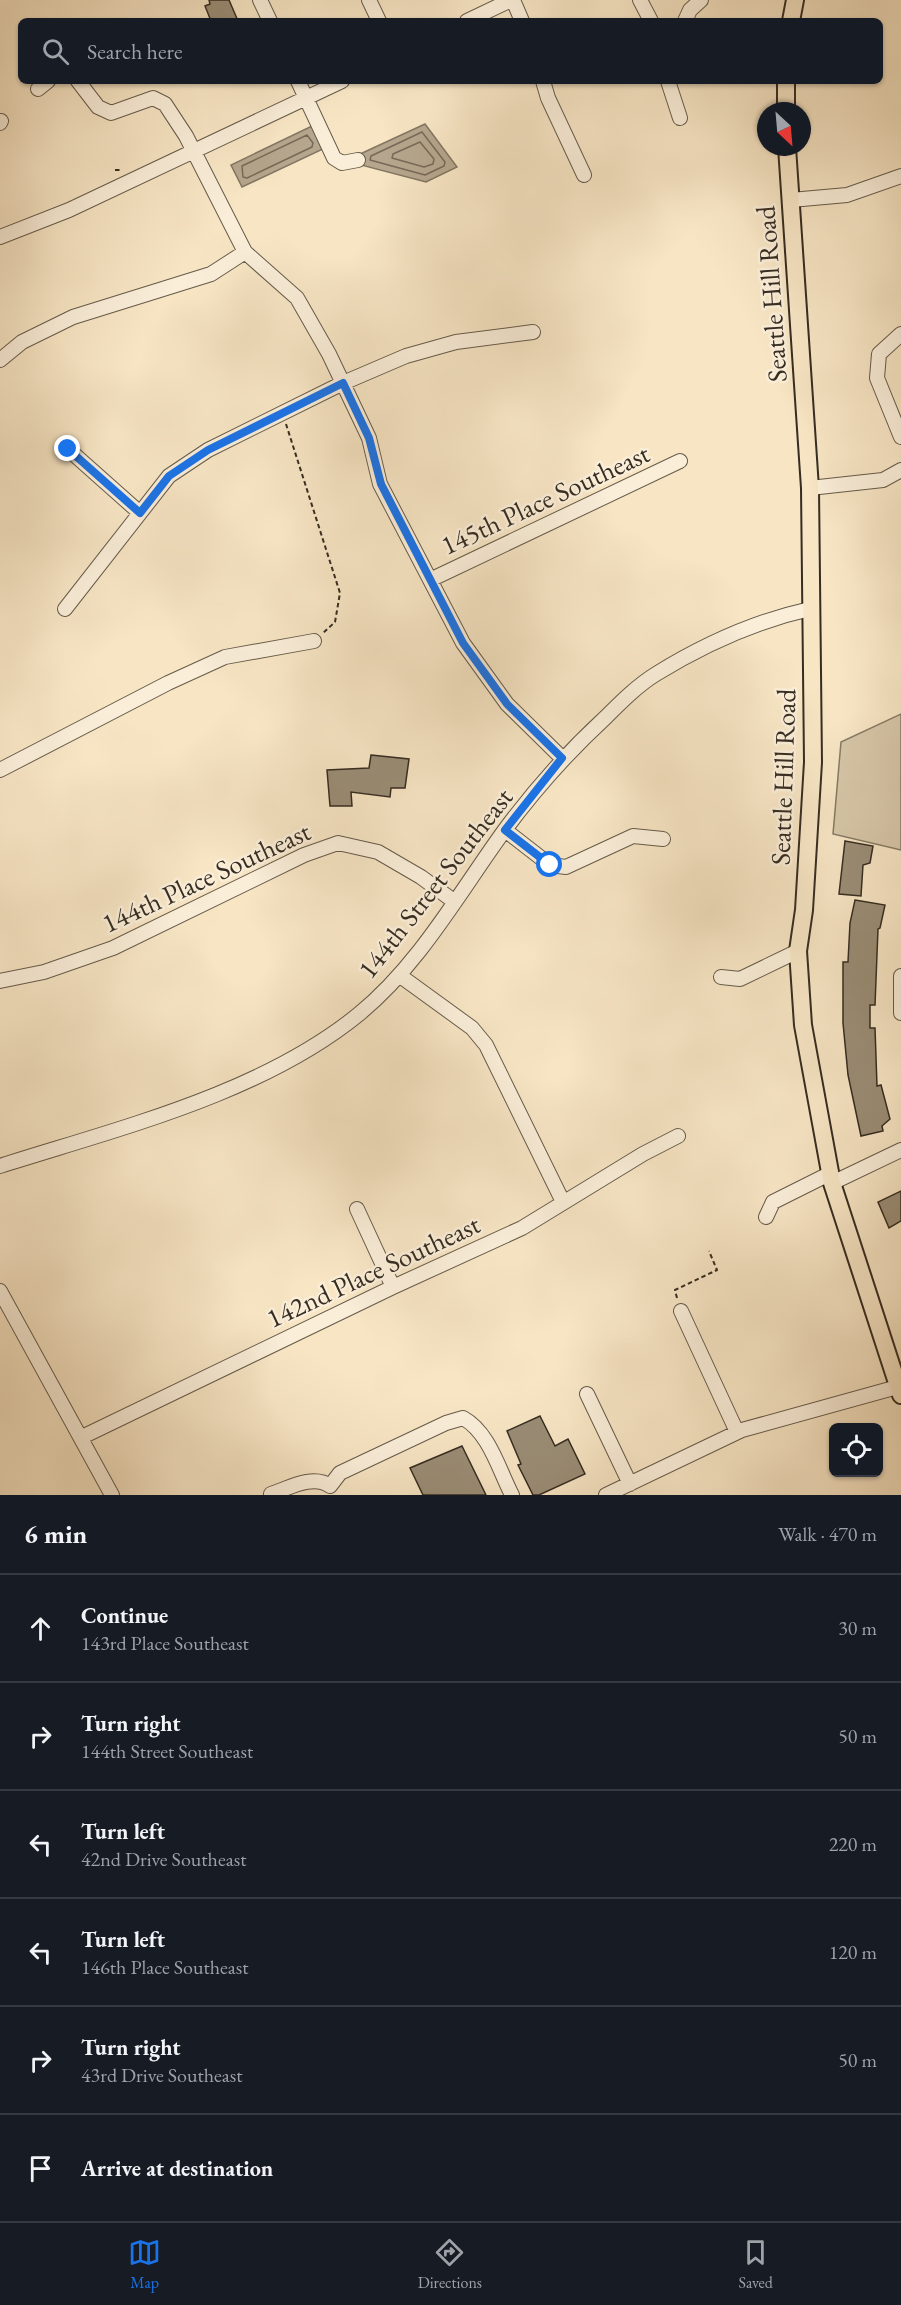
<!DOCTYPE html>
<meta charset="utf-8">
<style>
body{margin:0;font-family:"EB Garamond",serif;background:#20242c;color:#f1f3f6}
.controls{position:absolute;right:18px;bottom:18px;display:grid;overflow:hidden;border-radius:9px;box-shadow:0 2px 4px #0004}
.controls button{width:54px;height:54px;display:grid;place-items:center;padding:0;border:0;border-bottom:2px solid #363941;background:#171b24;color:#f1f3f6;font:30px sans-serif}
.compass{position:absolute;left:757px;top:102px;width:54px;height:54px;border-radius:50%;background:#171b24;box-shadow:0 2px 4px #0004;rotate:154deg}
.stop{position:absolute;width:18px;height:18px;margin:-14px;border:4px solid #1a73e8;border-radius:50%;background:#fff}
.stop.end{background:#1a73e8;border-color:#fff;box-shadow:0 2px 6px #0008}
.list{margin:0;padding:0;list-style:none}
h2{display:flex;justify-content:space-between;align-items:center;height:78px;margin:0;padding:0 24px;font-size:26px}
h2 small{font-size:20px;font-weight:400;color:#9ea1a6}
.list li{display:grid;grid-template-columns:39px 1fr auto;gap:18px;align-items:center;box-sizing:border-box;height:108px;padding:0 24px;border-top:2px solid #363941}
.list b{display:block;font-size:22px;white-space:nowrap}
.list p{margin:0;font-size:20px;white-space:nowrap;color:#9ea1a6}
.list em{font-size:20px;font-style:normal;color:#9ea1a6}
.icon{flex:none;width:33px;height:33px;fill:none;stroke:currentColor;stroke-width:2;stroke-linecap:round;stroke-linejoin:round}
.map{position:relative;flex:none;width:901px;height:1495px;overflow:hidden}
.search{position:absolute;background:#171b24;box-shadow:0 2px 4px #0004;left:18px;right:18px;top:18px;height:66px;display:flex;align-items:center;gap:15px;box-sizing:border-box;padding:0 21px;border-radius:9px;color:#9ea1a6;font-size:22px}
.sheet{height:726px;background:#171b24}
nav{display:flex;justify-content:space-around;align-items:center;box-sizing:border-box;height:84px;border-top:2px solid #363941;background:#171b24;font-size:16px;color:#9ea1a6}
nav a{display:grid;justify-items:center;gap:3px}
nav .on{color:#1a73e8}
.map>svg:first-child{display:block}
.green{fill:#d6c6a8;stroke:#867a65;stroke-width:1.5}
.water{fill:#b5a68d;stroke:#827662;stroke-width:1.5}
.lines{fill:none;stroke-linecap:round;stroke-linejoin:round}
.shore{stroke:#766a58;stroke-width:1.5}
.building{fill:#9a8d76;stroke:#362d22;stroke-width:1.5}
.minor-casing{stroke:#665b4a;stroke-width:16}
.major-casing{stroke:#362d22;stroke-width:20}
.path{stroke:#362d22;stroke-width:2;stroke-dasharray:4.5 3;stroke-linecap:butt}
.minor{stroke:#faeed9;stroke-width:14}
.major{stroke:#f7e5c4;stroke-width:16}
.route{stroke:#1a73e8;stroke-width:8}
.labels{text-anchor:middle;dominant-baseline:central;stroke-width:5;stroke-linejoin:round;paint-order:stroke}
.street-label{font-size:27px;fill:#362d22;stroke:#faeed9}
</style>
<div class="map">
<svg width="901" height="1495" viewBox="0 0 901 1495">
<rect width="100%" height="100%" fill="#f7e5c4"/>
<filter id="stains"><feTurbulence type="fractalNoise" baseFrequency=".00333" numOctaves="4"/><feColorMatrix values="0 0 0 0 .2 0 0 0 0 .09 0 0 0 0 .02 0 0 0 .5 -.17"/></filter>
<radialGradient id="worn" r=".72"><stop offset=".6" stop-color="#630" stop-opacity="0"/><stop offset="1" stop-color="#630" stop-opacity=".3"/></radialGradient>
<path class="green" d="M901 714V850L833 834 841 742Z"/>
<path class="water" d="M425 124 457 167 426 182 361 165 358 155Z
M312 126 323 149 242 187 231 165Z"/>
<g class="lines">
<path class="shore" d="M422 132 445 162 444 166 425 175 370 160 371 156Z
M307 135 313 143 312 147 247 178 243 177 242 166Z
M420 142 434 159 433 164 424 167 392 158 393 154Z"/>
</g>
<path class="building" d="M209 0H229L238 21H211L205 6 210 4Z
M371 755 409 759 405 788H391L390 797 351 792 352 806H330L327 770 369 768Z
M845 841 873 846 870 863 863 865 861 896 839 894Z
M855 900 885 905 880 928 878 929 875 1005H870V1028H875L877 1086 881 1085 890 1119 882 1126 883 1131 861 1136 848 1075 843 1023V962H848L850 923Z
M901 1191V1221L889 1228 878 1202Z
M540 1416 555 1446 568 1439 585 1474 539 1495H533L518 1465 521 1464 507 1431Z
M462 1446 486 1495H423L410 1468Z"/>
<g class="lines">
<g class="minor-casing">
<path id="minor" d="M260 0 270 21
M369 0 379 21
M513 0 522 21
M640 0 651 21
M467 21 511 0
M685 21 690 10 701 0
M78 81 98 107 111 113 153 98 165 104 186 136 245 252 297 298 329 354 369 438 380 484 463 643 507 704 562 758
M298 81 334 158 342 163 358 160
M543 81 548 98 584 175
M668 81 680 118
M38 89 48 81
M0 123 1 121
M791 200 847 195 901 176
M0 237 69 210 342 81
M901 334 879 354 877 378 901 437
M0 360 22 342 73 317 211 274 245 252
M68 449 140 513
M810 488 883 480 901 470
M432 579 680 461
M65 609 169 476 208 450 343 383 406 356 456 342 533 332
M0 770 168 683 225 657 314 641
M505 830 550 865 566 867 633 836 663 839
M399 975 472 1028 486 1045 563 1202
M901 976V1013
M721 977 740 979 798 951
M0 981 44 972 113 948 304 855 338 843 378 852 421 877 455 902
M0 1166C119 1128 261 1094 359 1014 419 965 459 893 504 831 535 789 568 752 606 717 621 702 638 685 656 674 703 645 756 621 810 609
M832 1183 901 1150
M357 1209 393 1287
M766 1217 773 1202 831 1173
M0 1291 112 1495
M681 1311 737 1432
M587 1394 630 1484
M82 1437 393 1287 522 1228 643 1154 678 1136
M330 1486 340 1473 446 1423 463 1418C489 1432 499 1470 512 1495
M271 1494C289 1488 313 1474 330 1486
M606 1495 742 1430 901 1386"/>
</g>
<g class="major-casing">
<path id="major" d="M791 21 795 0
M786 81V111
M787 147 810 488 813 762 804 910 798 951 803 1025 832 1183 901 1395"/>
</g>
<path class="path" d="M115 170H122
M286 424 340 593 335 622 323 633
M677 1298 675 1290 717 1270 709 1251"/>
<use href="#minor" class="minor"/>
<use href="#major" class="major"/>
</g>
<g class="lines">
<path class="route" d="M68 449 140 513 169 476 208 450 343 383 369 438 381 484 463 643 507 704 562 758 505 830 550 865"/>
</g>
<g class="labels">
<g class="street-label">
<text transform="translate(771 294) rotate(-94)">Seattle Hill Road</text>
<text transform="translate(545 499) rotate(-25)">145th Place Southeast</text>
<text transform="translate(783 777) rotate(-88)">Seattle Hill Road</text>
<text transform="translate(206 877) rotate(-25)">144th Place Southeast</text>
<text transform="translate(435 883) rotate(-52)">144th Street Southeast</text>
<text transform="translate(373 1271) rotate(-25)">142nd Place Southeast</text>
</g>
</g>
<rect width="100%" height="100%" filter="url(#stains)"/>
<rect width="100%" height="100%" fill="url(#worn)"/>
</svg>
<div class="controls">
<button><svg class="icon" aria-label="locate" viewBox="0 0 24 24"><circle cx="12" cy="12" r="6"/><path d="M12 2v4M12 18v4M2 12h4M18 12h4"/></svg></button>
</div>
<svg class="compass" viewBox="-18 -18 36 36"><path d="M0-13l5 13h-10z" fill="#e53935"/><path d="M0 13l5-13h-10z" fill="#9ea1a6"/></svg>
<div class="stop" style="left:550px;top:865px"></div>
<div class="stop end" style="left:68px;top:449px"></div>
<div class="search"><svg class="icon" aria-label="search" viewBox="0 0 24 24"><circle cx="10" cy="10" r="6"/><path d="M15 15l6 6"/></svg>Search here</div>
</div>
<section class="sheet">
<h2>6 min<small>Walk · 470 m</small></h2>
<ul class="list">
<li><svg class="icon" aria-label="ahead" viewBox="0 0 24 24"><path d="M12 20V5M6 11l6-6 6 6"/></svg><div><b>Continue</b><p>143rd Place Southeast</p></div><em>30 m</em></li>
<li><svg class="icon" aria-label="right" viewBox="0 0 24 24"><path d="M7 20v-9h11M14 6l5 5-5 5"/></svg><div><b>Turn right</b><p>144th Street Southeast</p></div><em>50 m</em></li>
<li><svg class="icon" aria-label="left" viewBox="0 0 24 24"><path d="M17 20v-9H6M10 6l-5 5 5 5"/></svg><div><b>Turn left</b><p>42nd Drive Southeast</p></div><em>220 m</em></li>
<li><svg class="icon" aria-label="left" viewBox="0 0 24 24"><path d="M17 20v-9H6M10 6l-5 5 5 5"/></svg><div><b>Turn left</b><p>146th Place Southeast</p></div><em>120 m</em></li>
<li><svg class="icon" aria-label="right" viewBox="0 0 24 24"><path d="M7 20v-9h11M14 6l5 5-5 5"/></svg><div><b>Turn right</b><p>43rd Drive Southeast</p></div><em>50 m</em></li>
<li><svg class="icon" aria-label="arrive" viewBox="0 0 24 24"><path d="M6 21V4h12l-3 4 3 4H6"/></svg><div><b>Arrive at destination</b></div></li>
</ul>
</section>
<nav>
<a class="on"><svg class="icon" aria-label="map" viewBox="0 0 24 24"><path d="M3 6l6-2 6 2 6-2v14l-6 2-6-2-6 2zM9 4v14M15 6v14"/></svg>Map</a>
<a><svg class="icon" aria-label="directions" viewBox="0 0 24 24"><path d="M12 3l9 9-9 9-9-9zM9 14v-3h6M13 9l2 2-2 2"/></svg>Directions</a>
<a><svg class="icon" aria-label="saved" viewBox="0 0 24 24"><path d="M7 4h10v16l-5-4-5 4z"/></svg>Saved</a>
</nav>
